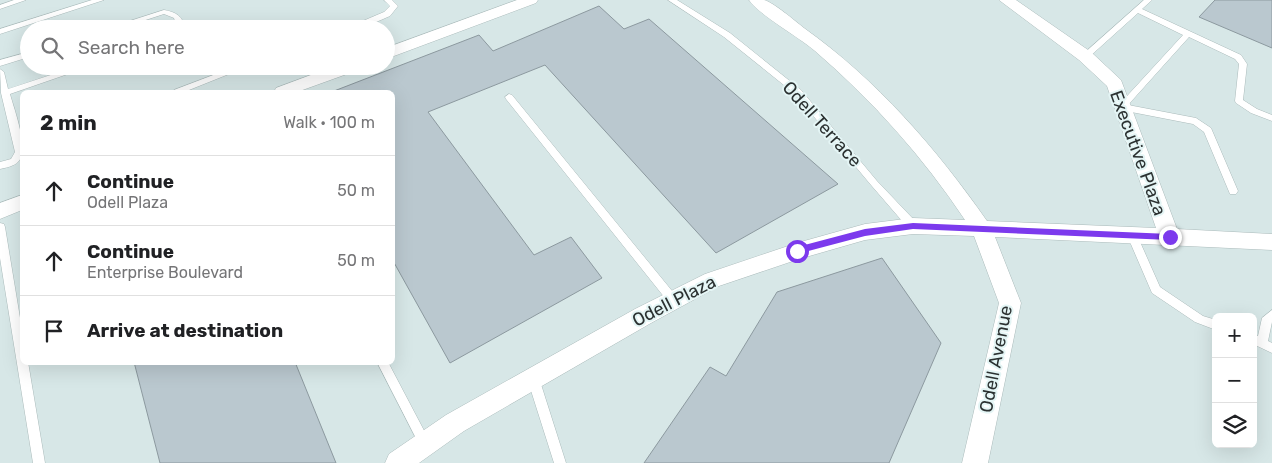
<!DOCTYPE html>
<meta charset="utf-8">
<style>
body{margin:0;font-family:Rubik,sans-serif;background:#f2f2f2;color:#202124}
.controls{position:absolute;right:15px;bottom:15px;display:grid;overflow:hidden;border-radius:8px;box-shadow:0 5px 20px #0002}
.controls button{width:45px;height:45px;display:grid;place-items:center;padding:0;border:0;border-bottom:1px solid #e0e0e0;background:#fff;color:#202124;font:25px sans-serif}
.stop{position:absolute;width:15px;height:15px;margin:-11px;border:4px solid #7c3aed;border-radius:50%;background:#fff}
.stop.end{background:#7c3aed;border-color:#fff;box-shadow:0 1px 5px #0008}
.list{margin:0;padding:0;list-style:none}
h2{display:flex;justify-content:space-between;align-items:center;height:65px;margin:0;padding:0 20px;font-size:21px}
h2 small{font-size:16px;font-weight:400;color:#757577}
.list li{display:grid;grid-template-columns:32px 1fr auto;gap:15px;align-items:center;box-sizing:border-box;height:70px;padding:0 20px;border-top:1px solid #e0e0e0}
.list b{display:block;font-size:19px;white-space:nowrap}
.list p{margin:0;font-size:16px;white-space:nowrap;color:#757577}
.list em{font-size:16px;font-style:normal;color:#757577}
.icon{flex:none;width:28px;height:28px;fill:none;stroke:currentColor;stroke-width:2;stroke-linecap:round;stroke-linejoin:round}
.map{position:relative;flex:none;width:1272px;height:463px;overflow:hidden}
.search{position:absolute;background:#fff;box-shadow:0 5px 20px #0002;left:20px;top:20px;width:375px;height:55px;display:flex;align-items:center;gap:12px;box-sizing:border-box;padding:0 18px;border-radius:28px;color:#757577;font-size:19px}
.panel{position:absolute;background:#fff;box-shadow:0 5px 20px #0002;left:20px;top:90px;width:375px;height:275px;border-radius:8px}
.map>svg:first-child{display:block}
.building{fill:#bac8cf;stroke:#8c999f}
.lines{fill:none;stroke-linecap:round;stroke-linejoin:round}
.lane-casing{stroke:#abbbbb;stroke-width:1}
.street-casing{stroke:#abbbbb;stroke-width:1}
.lane{fill:#fff;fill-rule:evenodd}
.street{fill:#fff;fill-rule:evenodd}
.route{fill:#7c3aed}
.labels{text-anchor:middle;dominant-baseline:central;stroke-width:4;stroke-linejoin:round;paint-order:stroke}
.street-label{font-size:18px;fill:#2b3131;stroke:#e4f5f5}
</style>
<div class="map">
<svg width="1272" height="463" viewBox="0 0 1272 463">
<rect width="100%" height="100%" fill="#d7e7e7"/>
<path class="building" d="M1215 0H1272V48L1199 17Z
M599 6 624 29 649 19 838 184 716 253 545 65 428 112 534 255 571 237 602 278 450 363 392 259V92L334 91 479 35 493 51Z
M882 258 941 343 889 463H644L710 367 726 376 777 292Z
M134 362H295L336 463H160Z"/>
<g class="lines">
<g class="lane-casing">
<path id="lane" d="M14 0H26L0 9V5Z
M92 0H104L0 34V29Z
M384 0H392L398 6 390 16 367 26 379 29H344L384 12 390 6Z
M668 0H677L730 33 801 90 877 181 917 223 918 226 917 229H909L871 185 795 94 724 37Z
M1144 0H1152L1142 9 1241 55 1247 64 1243 100 1257 109 1272 115V121L1251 113 1236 103 1235 101 1239 64 1235 59 1189 37 1128 105 1196 118 1211 128 1238 191 1236 194H1230L1204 132 1193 124 1121 110 1117 107 1183 35 1138 13 1088 58 1085 59 1081 56Z
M164 10C176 12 183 16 185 29H177L174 18 164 14 118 29H105Z
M29 52V57L0 66V60Z
M78 66H91L10 94C14 109 30 151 18 162 14 166 5 168 0 169V162L11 159 15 152 1 93 0 69 4 72 8 89Z
M237 66H249L184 92H173L174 90Z
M509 94 512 95 677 297 678 300 677 303 673 305 669 303 506 99 505 97Z
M0 223 4 224 5 227 22 330V362H28L45 463H33L0 258Z
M1132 231 1136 232 1137 235 1160 287 1203 316 1216 320V330L1195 322 1152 293 1127 235 1128 232Z
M1272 310V322L1268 341 1272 343V353L1253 344V334L1258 336 1262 318Z
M377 362H388L429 440 431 444 429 448 425 450 421 448Z
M533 373 537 374 539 378 566 463H554L527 378 529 374Z"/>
</g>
<g class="street-casing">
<path id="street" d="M517 0H538L536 3 386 59V48Z
M749 0C753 0 759 0 764 0 773 2 795 21 804 28 877 80 936 148 987 221L1156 228 1107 86 1079 60 999 0H1016L1091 52 1121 80 1177 229 1272 234V250L995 237 1021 303 988 463H962L999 303 974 236 913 234 865 240 799 259 719 286 651 323 464 431 419 463H385L389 454 446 415 635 309 705 274 797 243 865 224 913 218 965 220C923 157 873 101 815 51 799 37 759 15 749 0Z
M335 66H360L358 70 297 92H274L276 88Z
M22 195V210L0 219V203Z"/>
</g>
<use href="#lane" class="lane"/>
<use href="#street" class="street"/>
</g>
<path class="route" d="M913 223 1170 234 1174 237 1170 240 913 229 865 236 797 254 793 251 797 247 865 229Z"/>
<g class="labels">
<g class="street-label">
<text transform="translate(822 124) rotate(48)">Odell Terrace</text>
<text transform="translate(1138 153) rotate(70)">Executive Plaza</text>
<text transform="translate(674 301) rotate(-27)">Odell Plaza</text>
<text transform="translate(996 359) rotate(-79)">Odell Avenue</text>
</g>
</g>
</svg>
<div class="controls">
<button>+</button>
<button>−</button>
<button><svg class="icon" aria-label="layers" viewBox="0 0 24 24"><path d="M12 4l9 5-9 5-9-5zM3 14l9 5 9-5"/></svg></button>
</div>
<div class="stop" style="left:797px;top:251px"></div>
<div class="stop end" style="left:1170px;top:237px"></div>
<div class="search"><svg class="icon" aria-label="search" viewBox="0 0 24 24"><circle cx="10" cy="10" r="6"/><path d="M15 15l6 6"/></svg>Search here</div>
<section class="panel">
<h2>2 min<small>Walk · 100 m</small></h2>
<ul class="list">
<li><svg class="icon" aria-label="ahead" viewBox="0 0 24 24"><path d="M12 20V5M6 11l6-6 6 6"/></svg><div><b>Continue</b><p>Odell Plaza</p></div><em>50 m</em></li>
<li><svg class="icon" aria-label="ahead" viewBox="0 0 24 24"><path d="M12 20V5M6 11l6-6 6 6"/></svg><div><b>Continue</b><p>Enterprise Boulevard</p></div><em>50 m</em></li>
<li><svg class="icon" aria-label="arrive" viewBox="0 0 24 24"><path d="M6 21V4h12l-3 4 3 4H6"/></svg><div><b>Arrive at destination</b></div></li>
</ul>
</section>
</div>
